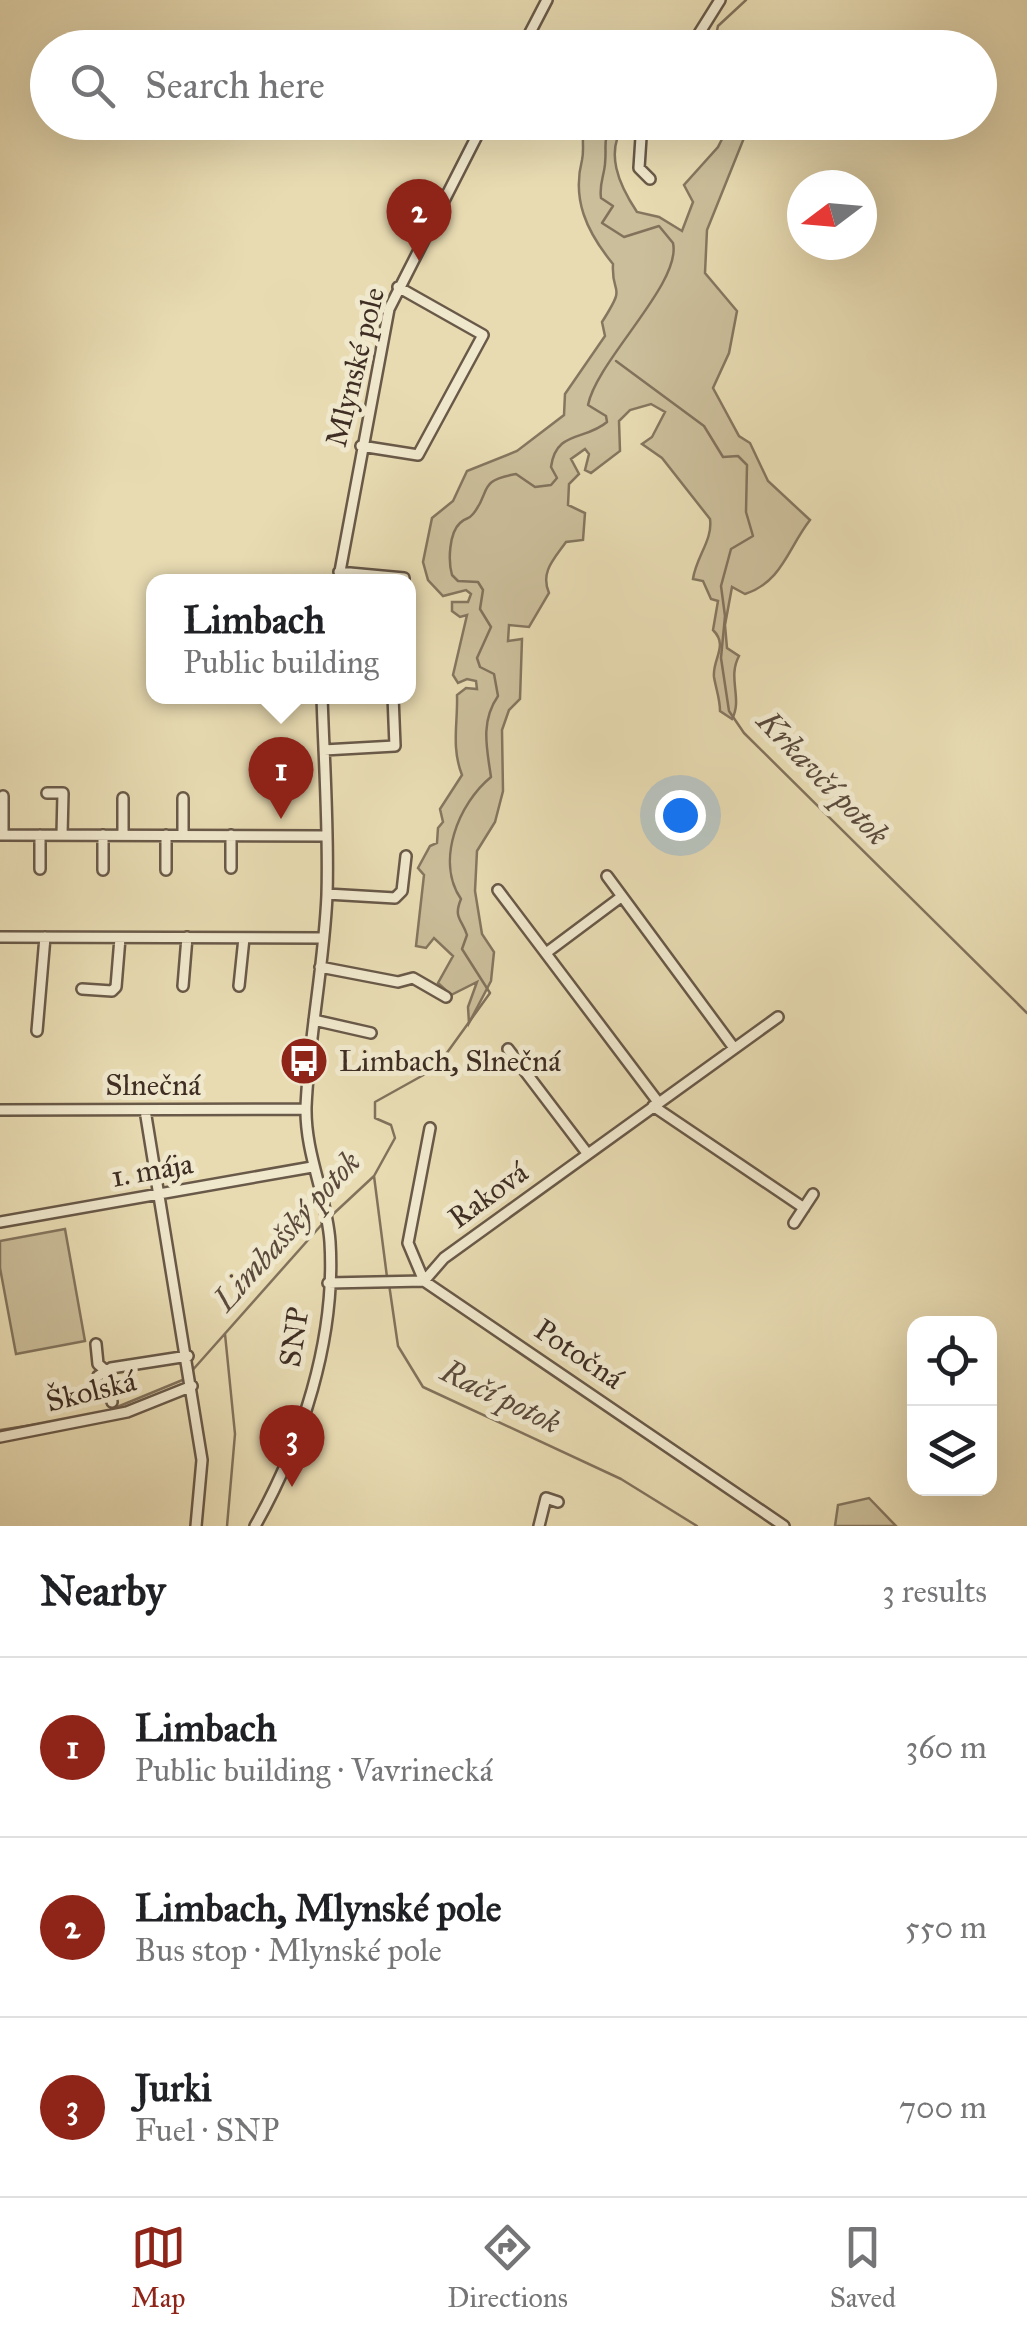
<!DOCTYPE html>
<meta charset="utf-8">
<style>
body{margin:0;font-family:"IM FELL Great Primer",serif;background:#f2f2f2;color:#202124}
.controls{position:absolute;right:30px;bottom:30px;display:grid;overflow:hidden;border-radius:20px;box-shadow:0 10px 40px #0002}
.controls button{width:90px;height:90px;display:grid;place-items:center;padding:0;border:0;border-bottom:2px solid #e0e0e0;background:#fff;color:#202124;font:50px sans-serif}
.compass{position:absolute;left:787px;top:170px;width:90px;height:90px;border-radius:50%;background:#fff;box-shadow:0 10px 40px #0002;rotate:254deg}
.you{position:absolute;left:680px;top:815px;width:35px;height:35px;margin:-25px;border:8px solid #fff;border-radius:50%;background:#1a73e8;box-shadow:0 0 0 15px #1a73e833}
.badge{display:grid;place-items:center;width:65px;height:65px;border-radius:50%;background:#8f2418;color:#fff;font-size:32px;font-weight:700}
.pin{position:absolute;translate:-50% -82px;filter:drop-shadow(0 2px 5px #0008)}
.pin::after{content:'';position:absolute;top:52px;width:35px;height:30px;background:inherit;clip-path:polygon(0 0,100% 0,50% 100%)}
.popup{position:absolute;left:146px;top:574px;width:270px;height:130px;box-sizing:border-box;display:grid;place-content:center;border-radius:20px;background:#fff;filter:drop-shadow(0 2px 8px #0005);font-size:32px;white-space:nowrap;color:#757577}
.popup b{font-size:38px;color:#202124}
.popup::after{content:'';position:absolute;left:50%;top:100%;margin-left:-20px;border:20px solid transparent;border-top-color:#fff}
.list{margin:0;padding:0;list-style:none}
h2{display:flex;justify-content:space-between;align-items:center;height:130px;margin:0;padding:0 40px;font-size:42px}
h2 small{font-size:32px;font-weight:400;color:#757577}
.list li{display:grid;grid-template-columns:65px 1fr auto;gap:30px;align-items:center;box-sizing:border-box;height:180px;padding:0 40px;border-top:2px solid #e0e0e0}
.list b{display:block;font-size:38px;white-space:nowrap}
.list p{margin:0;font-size:32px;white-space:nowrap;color:#757577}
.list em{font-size:32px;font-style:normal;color:#757577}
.icon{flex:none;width:55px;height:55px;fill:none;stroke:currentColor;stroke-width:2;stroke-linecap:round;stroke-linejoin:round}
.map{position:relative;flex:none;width:1027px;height:1526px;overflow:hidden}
.search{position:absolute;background:#fff;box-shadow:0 10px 40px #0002;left:30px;right:30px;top:30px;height:110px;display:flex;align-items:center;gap:25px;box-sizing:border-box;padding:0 35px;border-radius:55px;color:#757577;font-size:38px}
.sheet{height:670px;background:#fff}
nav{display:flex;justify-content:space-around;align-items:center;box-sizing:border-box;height:140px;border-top:2px solid #e0e0e0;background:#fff;font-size:28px;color:#757577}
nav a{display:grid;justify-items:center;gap:5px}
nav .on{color:#8f2418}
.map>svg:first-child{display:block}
.green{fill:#cbbe9a;stroke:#85765f;stroke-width:2.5}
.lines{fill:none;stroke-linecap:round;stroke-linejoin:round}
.stream{stroke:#82725c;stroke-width:2.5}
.minor-casing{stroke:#695948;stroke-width:14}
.minor{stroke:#f0e8cd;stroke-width:9}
.labels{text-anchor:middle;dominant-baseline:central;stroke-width:10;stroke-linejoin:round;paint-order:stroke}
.street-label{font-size:30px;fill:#3f2e24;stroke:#f0e8cd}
.poi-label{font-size:30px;fill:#3f2e24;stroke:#f0e8cd;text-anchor:start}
.water-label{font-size:32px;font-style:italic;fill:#5b4a3c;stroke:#f0e8cd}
</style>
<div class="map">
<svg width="1027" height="1526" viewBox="0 0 1027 1526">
<rect width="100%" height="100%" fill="#e8dbb2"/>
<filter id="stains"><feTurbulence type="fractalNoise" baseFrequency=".002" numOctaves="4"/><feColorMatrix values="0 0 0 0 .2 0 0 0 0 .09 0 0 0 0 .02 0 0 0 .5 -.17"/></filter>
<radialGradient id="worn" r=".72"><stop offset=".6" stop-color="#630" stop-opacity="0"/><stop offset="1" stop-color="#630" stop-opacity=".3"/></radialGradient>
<path class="green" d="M586 123H625C604 152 619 185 637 212L659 217 682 231 693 202 684 185 718 147 730 123H750L707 230 705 273 737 311 729 353 713 388 739 436 750 443 768 481 810 520C788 548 782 582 745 594L732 587 725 625 727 648 739 656C727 678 743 699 732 719L720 711C720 699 716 689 714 677 712 659 729 646 713 630L718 601 711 599 703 581 693 579C696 557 713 540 710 519L662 458 642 444 652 437 665 412 651 404 630 410 619 421 620 451 591 473 585 470 589 454 585 449 571 459 579 474 569 484 568 505 585 513 583 540 566 542C554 559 540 572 549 593L529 627 509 625 508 641 522 639 520 699 509 710 502 730 503 791 495 822 477 851 475 891 482 934 494 952 491 981 469 1023 468 1007 477 982 451 995 438 983 453 956 434 938 426 948 416 946 424 875 418 868 430 846 437 843 438 828 443 822 440 809 462 775C451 747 458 723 457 695L466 688 477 689 476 681 467 679 458 683 453 675 467 615 460 617 452 611V602H468L471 594 466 590 443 596 428 580 423 562 432 518 453 501 467 471 517 451 564 415 565 394 605 336 602 322C628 281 611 298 613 264 586 231 572 199 582 160 585 147 580 137 586 123Z
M65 1229 85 1341 16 1354 0 1268V1241Z
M869 1498 896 1526H835L838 1505Z"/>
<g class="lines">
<path class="stream" d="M713 48 718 26 746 0
M616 361 704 426 723 457 738 456 747 465 746 512 753 536 731 549 721 586 725 616 721 658 729 711 744 733 1027 1013
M374 1176 387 1277
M330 1217 374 1176 395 1138 391 1125 375 1118V1102L436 1068 490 993 462 949 467 935C462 919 453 918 461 899 435 861 459 803 491 777 487 749 480 722 498 696L494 674 480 667 477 658 491 627 480 609 483 590 478 582 458 581 452 575C448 561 449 533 460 523 468 516 467 521 473 514 492 491 476 481 516 474L535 487 551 485 557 478 551 467C556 430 585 441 607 422L606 416 588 405C597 360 682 283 673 243L659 226 624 237 602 223 613 206 601 198C599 184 604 176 605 164 607 143 602 144 612 122
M389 1284 398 1346 423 1387 621 1479 697 1526
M225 1334 235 1434 227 1526
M190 1373 324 1222
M105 1412 185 1379
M0 1430 58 1421"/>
<g class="minor-casing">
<path id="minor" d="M522 48 547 0
M690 48 720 0
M642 122 639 168 650 179
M361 446 418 455 483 335 398 287
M339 572 404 578V582
M338 582 389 309 484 122
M324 750 395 746 393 696
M47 793H63L62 835
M123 798V835
M0 835 325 836
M3 835V796
M183 835V798
M231 868V835
M40 869V835
M103 870V835
M166 870V835
M607 876 734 1048
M498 890 658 1102
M327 894 395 898 402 891 406 856
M0 937 323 938
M546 953 621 897
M320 967 398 982 413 978 446 997
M183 986 187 937
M239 986 244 938
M82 989 112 991 116 987 120 938
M314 1020 371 1033
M37 1031 45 937
M508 1049 587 1153
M653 1106 804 1208
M0 1110 306 1109
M145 1110 202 1460 196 1526
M0 1222 312 1167
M794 1223 813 1194
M424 1281 444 1258 778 1017
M424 1281 408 1243 430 1128
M328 1283 424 1281 784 1526
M96 1344 98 1364 106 1371 98 1376
M112 1402 106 1371 111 1368 188 1356
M0 1437 127 1412 192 1386
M255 1526C302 1443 336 1339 330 1242 327 1196 305 1155 306 1107 309 1036 324 966 327 895 329 829 324 762 322 696
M539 1526 546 1498 558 1502"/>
</g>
<use href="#minor" class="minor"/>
</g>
<defs>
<g id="bus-disc" transform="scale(2.5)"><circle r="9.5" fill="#8f2418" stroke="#f0e8cd"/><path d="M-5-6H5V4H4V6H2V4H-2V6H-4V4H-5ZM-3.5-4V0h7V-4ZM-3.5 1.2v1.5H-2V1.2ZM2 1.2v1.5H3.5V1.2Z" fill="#fff"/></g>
</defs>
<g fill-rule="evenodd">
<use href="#bus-disc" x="304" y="1061"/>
</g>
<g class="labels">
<g class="street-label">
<text transform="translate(355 367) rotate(-76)">Mlynské pole</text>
<text x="153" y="1085">Slnečná</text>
<text transform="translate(152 1170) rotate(-10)">1. mája</text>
<text transform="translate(488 1195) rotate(-36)">Raková</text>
<text transform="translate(294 1337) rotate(-81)">SNP</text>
<text transform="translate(579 1354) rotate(34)">Potočná</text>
<text transform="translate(91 1391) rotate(-14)">Školská</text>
</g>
<g class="poi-label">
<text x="339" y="1061">Limbach, Slnečná</text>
</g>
<g class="water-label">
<text transform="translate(823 778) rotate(46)">Krkavčí potok</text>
<text transform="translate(287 1231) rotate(-48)">Limbašský potok</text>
<text transform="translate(501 1397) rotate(26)">Račí potok</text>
</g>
</g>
<rect width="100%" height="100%" filter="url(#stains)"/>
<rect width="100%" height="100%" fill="url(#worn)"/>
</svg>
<div class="controls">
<button><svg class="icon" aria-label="locate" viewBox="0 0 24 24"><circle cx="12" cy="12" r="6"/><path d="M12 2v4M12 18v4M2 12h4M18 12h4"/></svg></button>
<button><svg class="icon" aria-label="layers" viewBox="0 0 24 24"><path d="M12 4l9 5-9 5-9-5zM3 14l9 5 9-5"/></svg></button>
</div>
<svg class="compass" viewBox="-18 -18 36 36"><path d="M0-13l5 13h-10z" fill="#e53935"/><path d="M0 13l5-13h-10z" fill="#757577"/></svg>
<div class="you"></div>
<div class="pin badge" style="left:281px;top:819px">1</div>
<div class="popup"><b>Limbach</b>Public building</div>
<div class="pin badge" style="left:419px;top:261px">2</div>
<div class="pin badge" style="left:292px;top:1487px">3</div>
<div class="search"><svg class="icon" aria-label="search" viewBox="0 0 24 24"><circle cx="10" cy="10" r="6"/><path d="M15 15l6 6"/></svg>Search here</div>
</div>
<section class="sheet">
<h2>Nearby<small>3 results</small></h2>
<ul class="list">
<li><span class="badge">1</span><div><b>Limbach</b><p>Public building · Vavrinecká</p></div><em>360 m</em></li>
<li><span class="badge">2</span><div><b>Limbach, Mlynské pole</b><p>Bus stop · Mlynské pole</p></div><em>550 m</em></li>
<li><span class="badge">3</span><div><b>Jurki</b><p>Fuel · SNP</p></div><em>700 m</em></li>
</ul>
</section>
<nav>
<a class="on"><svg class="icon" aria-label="map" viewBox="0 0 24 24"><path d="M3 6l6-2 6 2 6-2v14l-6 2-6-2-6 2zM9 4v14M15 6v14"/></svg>Map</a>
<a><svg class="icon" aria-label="directions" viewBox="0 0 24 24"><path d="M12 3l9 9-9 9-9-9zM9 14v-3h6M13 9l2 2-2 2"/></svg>Directions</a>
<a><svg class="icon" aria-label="saved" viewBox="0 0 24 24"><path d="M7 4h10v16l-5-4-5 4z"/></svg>Saved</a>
</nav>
